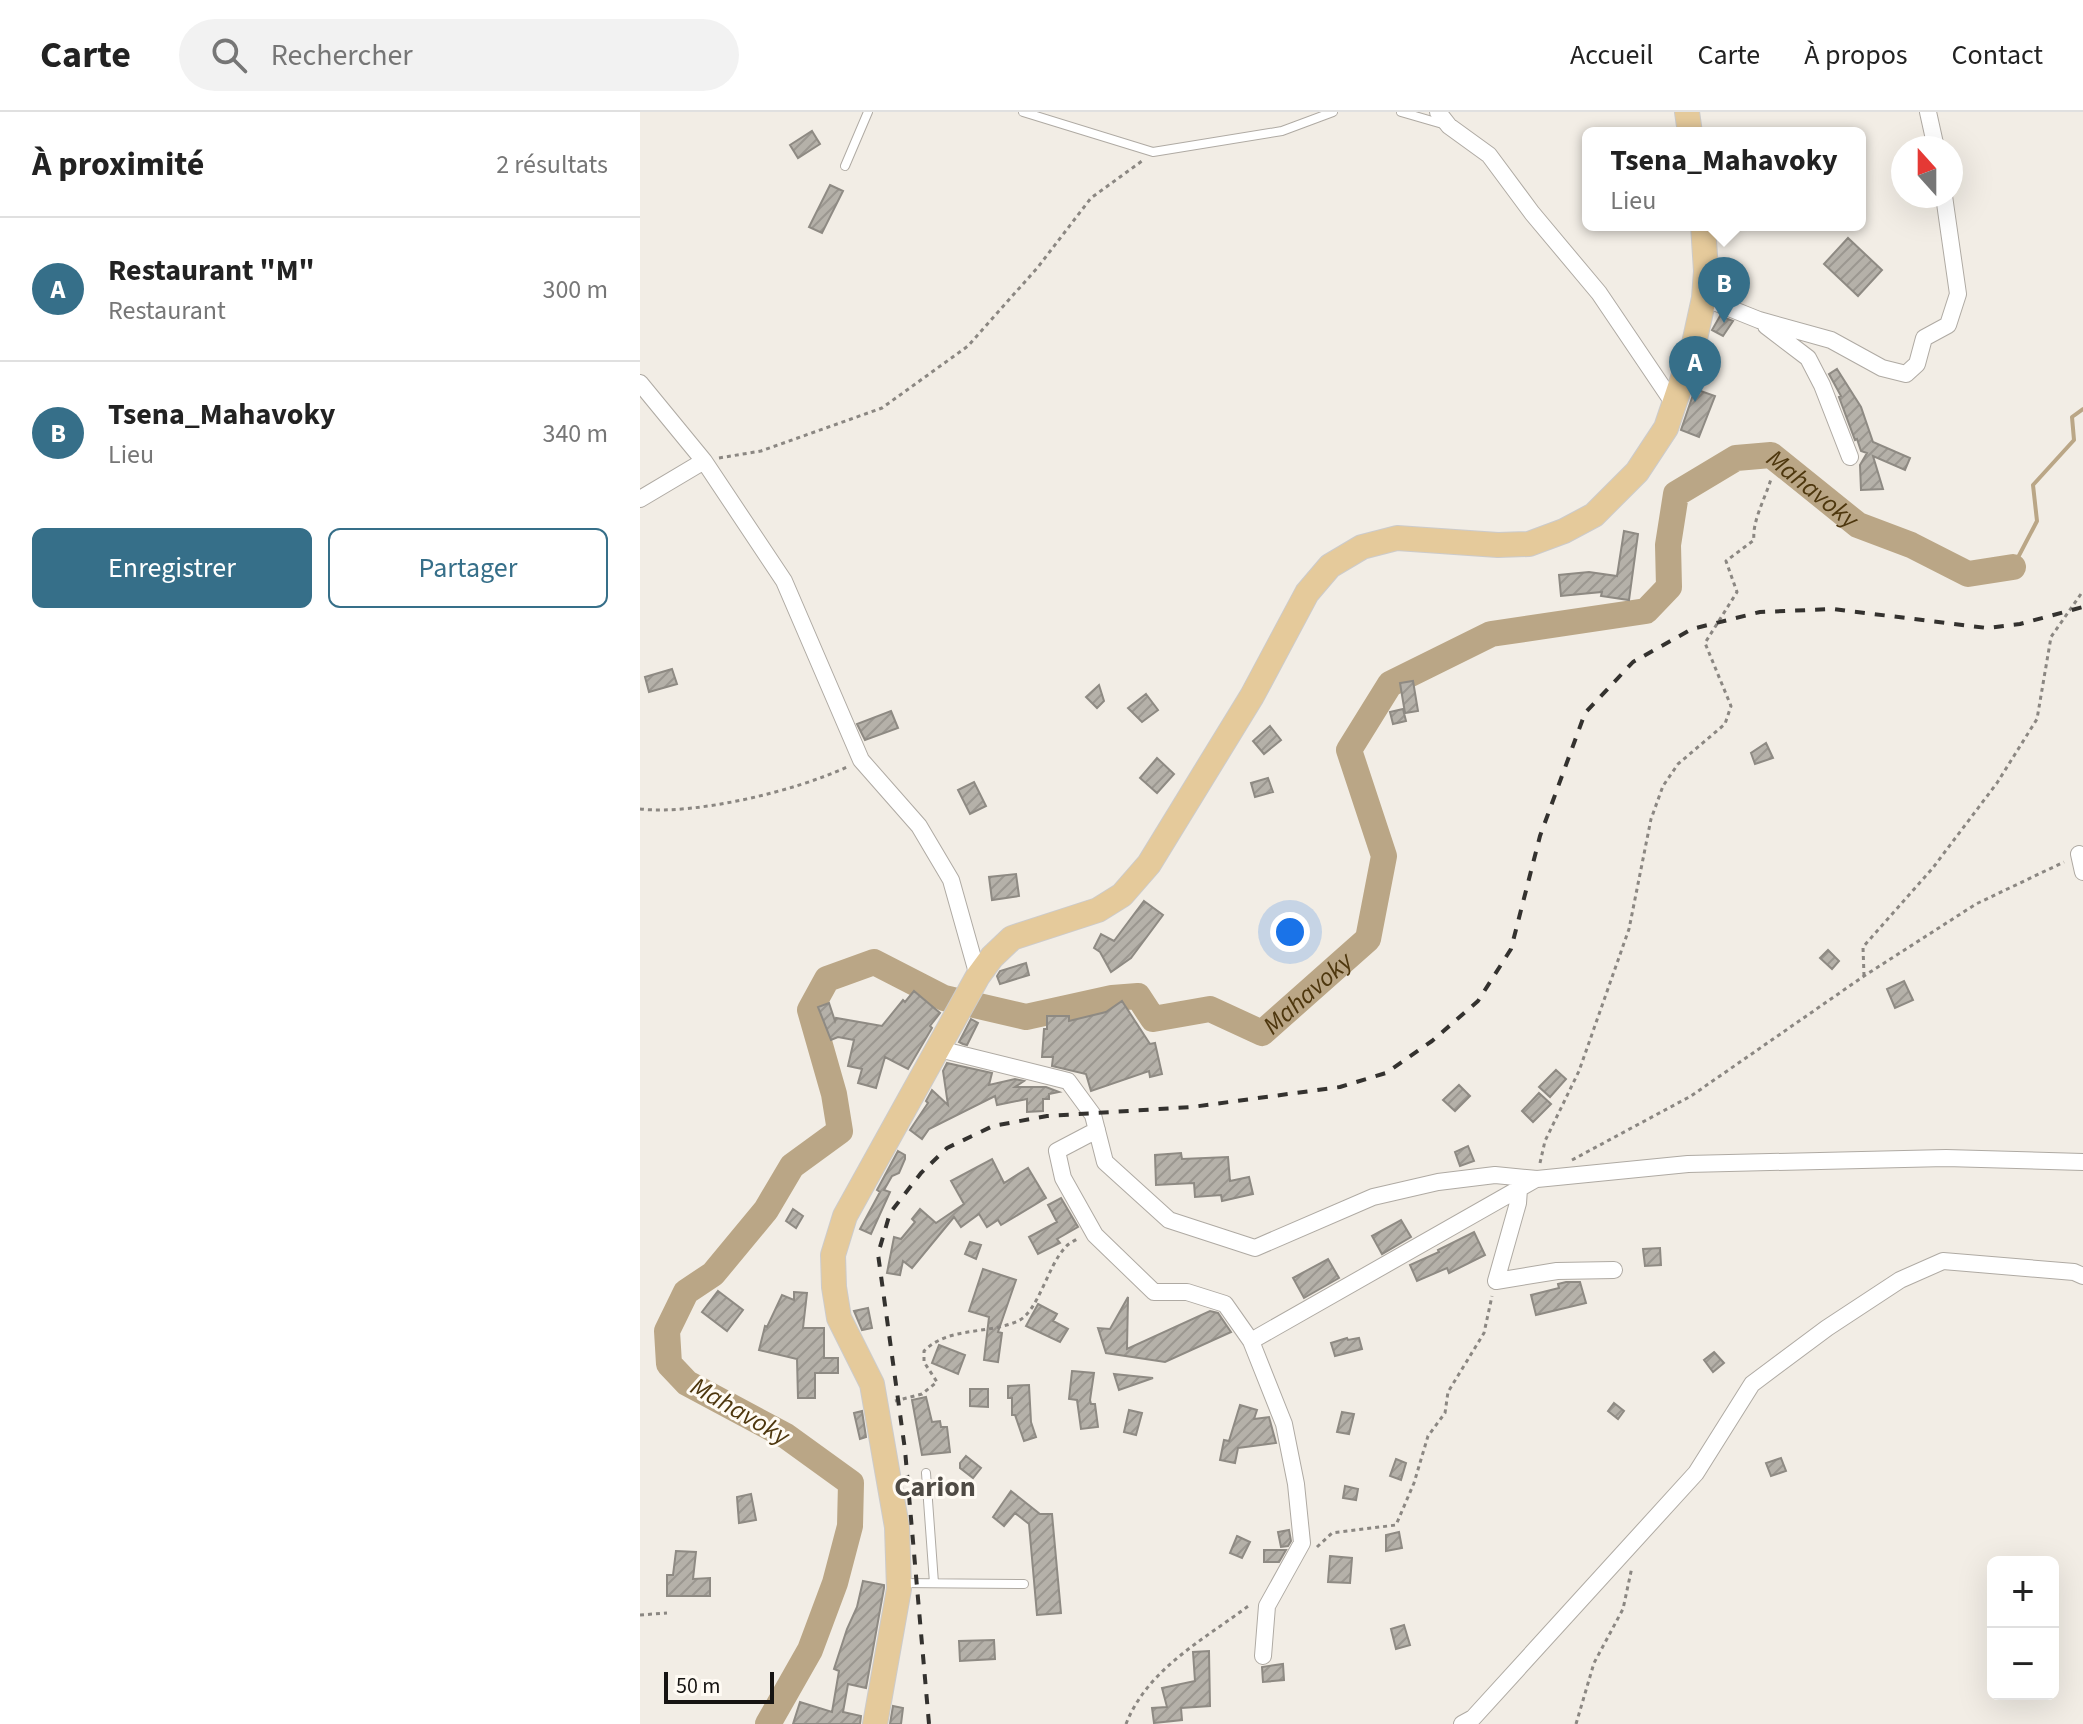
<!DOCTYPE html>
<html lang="fr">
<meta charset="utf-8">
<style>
body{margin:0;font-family:"Source Sans 3",sans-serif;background:#f2f2f2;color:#222}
.controls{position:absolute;right:24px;bottom:24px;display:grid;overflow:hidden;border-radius:12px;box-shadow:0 8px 32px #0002}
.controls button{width:72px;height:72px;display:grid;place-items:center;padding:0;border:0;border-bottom:2px solid #e0e0e0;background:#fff;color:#222;font:40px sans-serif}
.compass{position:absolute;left:1251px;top:24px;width:72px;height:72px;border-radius:50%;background:#fff;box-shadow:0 8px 32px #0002;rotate:339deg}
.scale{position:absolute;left:24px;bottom:20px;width:110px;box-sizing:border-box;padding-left:8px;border:4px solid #161412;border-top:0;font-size:22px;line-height:28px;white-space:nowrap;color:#161412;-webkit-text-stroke:6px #fffbf4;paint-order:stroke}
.you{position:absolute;left:650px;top:820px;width:28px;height:28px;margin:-20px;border:6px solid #fff;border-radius:50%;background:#1a73e8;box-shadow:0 0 0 12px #1a73e833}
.badge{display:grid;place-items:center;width:52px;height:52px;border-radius:50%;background:#366f89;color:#fff;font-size:26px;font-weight:700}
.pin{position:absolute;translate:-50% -66px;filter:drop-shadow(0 2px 4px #0008)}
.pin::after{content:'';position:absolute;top:42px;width:28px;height:24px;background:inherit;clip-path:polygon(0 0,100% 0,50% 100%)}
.popup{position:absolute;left:942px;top:15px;width:284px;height:104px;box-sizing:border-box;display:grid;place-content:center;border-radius:12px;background:#fff;filter:drop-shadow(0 2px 6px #0005);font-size:26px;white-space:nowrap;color:#767676}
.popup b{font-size:30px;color:#222}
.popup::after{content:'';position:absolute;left:50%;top:100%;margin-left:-16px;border:16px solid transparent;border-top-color:#fff}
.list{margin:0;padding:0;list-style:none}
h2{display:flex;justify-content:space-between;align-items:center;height:104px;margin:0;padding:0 32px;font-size:34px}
h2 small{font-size:26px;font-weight:400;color:#767676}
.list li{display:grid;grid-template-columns:52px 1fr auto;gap:24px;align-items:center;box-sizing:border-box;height:144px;padding:0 32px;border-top:2px solid #e0e0e0}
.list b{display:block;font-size:30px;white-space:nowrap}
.list p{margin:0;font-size:26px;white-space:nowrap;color:#767676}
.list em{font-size:26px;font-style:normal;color:#767676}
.actions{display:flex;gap:16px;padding:24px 32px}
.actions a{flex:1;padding:18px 0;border:2px solid #366f89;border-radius:12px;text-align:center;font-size:28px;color:#366f89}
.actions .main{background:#366f89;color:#fff}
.icon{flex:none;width:44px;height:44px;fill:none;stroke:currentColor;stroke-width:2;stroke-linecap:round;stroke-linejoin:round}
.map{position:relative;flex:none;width:1443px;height:1612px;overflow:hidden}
header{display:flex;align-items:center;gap:48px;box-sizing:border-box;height:112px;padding:0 40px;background:#fff;border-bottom:2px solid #e0e0e0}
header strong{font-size:38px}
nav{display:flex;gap:44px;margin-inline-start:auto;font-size:28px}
.search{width:560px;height:72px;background:#f2f2f2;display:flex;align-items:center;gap:20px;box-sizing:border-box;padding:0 28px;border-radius:44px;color:#767676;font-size:30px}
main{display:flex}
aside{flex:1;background:#fff}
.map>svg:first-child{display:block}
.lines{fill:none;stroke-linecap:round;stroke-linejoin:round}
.stream{stroke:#baa686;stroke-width:4}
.river{stroke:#baa686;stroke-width:26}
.building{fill:url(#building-hatch);stroke:#8e8a83;stroke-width:2}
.lane-casing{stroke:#afaaa3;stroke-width:10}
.street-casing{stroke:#afaaa3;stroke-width:18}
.primary-casing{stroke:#cccbcb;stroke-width:26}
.path{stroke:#8b8782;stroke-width:3;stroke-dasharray:4 4;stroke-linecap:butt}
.lane{stroke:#fff;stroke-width:8}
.street{stroke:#fff;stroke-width:16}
.primary{stroke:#e5ca9b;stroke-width:24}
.rail{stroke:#34322f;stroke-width:4;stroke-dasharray:10 10;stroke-linecap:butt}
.labels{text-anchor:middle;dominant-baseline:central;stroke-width:6;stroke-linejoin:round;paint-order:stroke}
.water-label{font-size:26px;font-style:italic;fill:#4e370e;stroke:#fffbf4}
.quarter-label{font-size:28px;font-weight:bold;fill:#4f4b45;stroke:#fffbf4}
</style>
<header>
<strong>Carte</strong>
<div class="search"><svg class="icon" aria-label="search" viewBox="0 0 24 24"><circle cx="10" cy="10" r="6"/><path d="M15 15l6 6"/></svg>Rechercher</div>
<nav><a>Accueil</a><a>Carte</a><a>À propos</a><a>Contact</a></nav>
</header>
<main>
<aside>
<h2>À proximité<small>2 résultats</small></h2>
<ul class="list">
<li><span class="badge">A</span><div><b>Restaurant &quot;M&quot;</b><p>Restaurant</p></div><em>300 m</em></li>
<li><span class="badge">B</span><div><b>Tsena_Mahavoky</b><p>Lieu</p></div><em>340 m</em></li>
</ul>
<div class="actions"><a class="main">Enregistrer</a><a>Partager</a></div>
</aside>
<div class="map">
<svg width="1443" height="1612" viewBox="0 0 1443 1612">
<defs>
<pattern id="building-hatch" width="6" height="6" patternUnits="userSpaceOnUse" patternTransform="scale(2)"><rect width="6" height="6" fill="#b5b1a9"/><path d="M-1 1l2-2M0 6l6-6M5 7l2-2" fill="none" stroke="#9b9790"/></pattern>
</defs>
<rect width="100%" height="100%" fill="#f2ede5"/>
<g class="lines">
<path class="stream" d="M1373 455 1397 409 1393 373 1434 328 1432 305 1443 297"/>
<path class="river" id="s1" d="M128 1612 170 1538 195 1471 210 1414 211 1371 146 1324 47 1271 29 1252 27 1219 46 1180 73 1162 126 1098 152 1054 200 1019 194 982 170 898 187 867 234 850 304 886 386 905 472 886 498 884 513 907 570 897 622 921 728 827 744 744 709 638 750 572 851 522 1006 499 1029 475 1028 433 1036 382 1096 346 1131 343 1218 413 1271 433 1328 462 1373 455"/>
</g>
<path class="building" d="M172 19 180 32 158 46 150 33Z
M190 73 203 79 182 121 169 115Z
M1208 126 1242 158 1218 184 1184 152Z
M1080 204 1093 209 1083 224 1072 218Z
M1197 257 1221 295 1233 330 1270 346 1265 358 1233 344 1243 377 1221 378 1220 353 1227 341 1221 339 1217 327 1215 328 1199 285 1201 284 1189 262Z
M1055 277 1075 284 1059 325 1041 318Z
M984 419 998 422 989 488 961 484 962 480 921 484 919 463 949 460 977 464Z
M32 557 37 572 9 580 5 565Z
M773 569 778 599 765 601 760 571Z
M459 573 464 589 457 596 446 585Z
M506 582 518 598 502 610 488 596Z
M763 597 766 609 753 612 750 600Z
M251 599 258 616 225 628 217 612Z
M630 614 641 628 624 642 613 629Z
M1126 631 1133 646 1115 652 1111 641Z
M517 646 534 662 517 681 500 666Z
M628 666 633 680 615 685 611 671Z
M334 670 346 694 330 702 318 678Z
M376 762 379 784 352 788 349 765Z
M504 789 523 803 491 846 471 860 460 840 454 836 461 822 474 829Z
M1188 838 1199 849 1192 857 1180 846Z
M386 851 389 863 360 872 357 864 360 859Z
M1264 869 1273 888 1255 896 1247 877Z
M274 879 300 901 290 914 292 916 268 957 245 945 236 976 218 971 222 957 208 954 214 928 198 925 191 928 178 895 189 891 195 909 196 906 242 914 263 888 265 890Z
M482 889 510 932 515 931 522 962 510 965 509 959 451 979 446 962 412 954 413 945H402L404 917H407V904H429V909L466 900Z
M331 907 338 911 327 933 323 932 319 930Z
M307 951 352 961 349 973 375 967 384 969 375 975H406L419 980 409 982V987H403V999L387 1000V987L357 993 355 984 289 1017 282 1027 270 1018 288 991 286 989 292 978 308 993 303 959Z
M916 958 926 967 910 985 899 975Z
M819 973 830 984 815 999 803 988Z
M899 981 911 992 893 1010 882 999Z
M828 1034 834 1049 820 1054 815 1040Z
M258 1039 265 1043V1047L259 1061 252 1064 244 1078 250 1080 231 1122 220 1117 240 1080 237 1078Z
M541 1041 542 1047 588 1045 590 1069 609 1065 613 1082 582 1089 581 1083 555 1085 554 1071 516 1073 515 1043Z
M352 1047 364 1071 388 1056 406 1086 361 1113 358 1108 347 1115 339 1102 321 1115 314 1105 272 1156 263 1149 260 1163 247 1161 254 1125 261 1127 275 1110 272 1107 280 1097 296 1111 324 1092 311 1069Z
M421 1086 438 1115 417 1127 420 1131 398 1142 389 1125 417 1110 408 1093Z
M153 1097 163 1104 156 1116 146 1109Z
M761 1108 771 1125 742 1142 732 1124Z
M834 1120 845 1143 809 1161 807 1156 777 1169 770 1153 799 1140 798 1138Z
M330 1130 341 1133 336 1147 325 1142Z
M1020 1136 1021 1153 1005 1154 1003 1137Z
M688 1147 699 1166 664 1186 653 1166Z
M343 1157 376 1168 358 1220 362 1221 358 1250 344 1248 349 1205 329 1199Z
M926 1170H940L946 1191 896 1203 891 1183 919 1176 918 1172Z
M78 1179 103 1198 87 1219 62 1200Z
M154 1180 167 1181 163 1216H184V1246H198V1261H175V1286H158L157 1247 119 1238 125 1214 127 1215 142 1183 154 1188Z
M488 1185 487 1237 570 1199 578 1201 591 1220 525 1250 466 1241 458 1216 470 1217Z
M398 1192 417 1202 413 1209 428 1217 420 1230 386 1214Z
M228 1196 232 1216 222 1218 214 1199Z
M707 1226 708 1228 719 1226 722 1237 695 1244 691 1231Z
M299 1233 325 1243 318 1262 292 1251Z
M1074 1240 1084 1251 1073 1260 1064 1248Z
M432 1259 454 1261 450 1288 451 1292H455L458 1315 441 1317 437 1288 429 1287Z
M474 1262 513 1266 479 1278Z
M389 1273 391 1310 396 1325 384 1329 375 1303H372V1286H368V1274Z
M330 1277H348V1295L330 1294Z
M286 1285 292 1310 300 1309 301 1315H307L310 1340 282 1343 272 1288Z
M974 1291 984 1299 978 1307 968 1299Z
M600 1293 617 1298 614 1307 629 1305 636 1331 598 1336 595 1351 580 1348 584 1328 589 1329Z
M489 1298 502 1301 496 1323 484 1320Z
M222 1299 226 1325 220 1327 214 1301Z
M702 1300 714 1302 709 1322 697 1320Z
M326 1344 341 1356 333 1366 320 1356V1351Z
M1141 1346 1146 1359 1131 1364 1126 1351Z
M756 1347 766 1351 761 1368 750 1364Z
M705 1374 718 1377 716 1388 703 1386Z
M371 1379 400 1402H412L421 1501 397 1503 389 1412 375 1401 364 1414 353 1405Z
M111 1382 116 1408 99 1411 97 1385Z
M649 1418 651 1429 648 1434 641 1435 638 1420Z
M759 1420 762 1436 746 1439V1423Z
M597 1424 610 1430 602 1446 590 1441Z
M624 1438H646L639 1450H624Z
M36 1439 56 1440 53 1467 70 1466V1484H27V1463H33Z
M690 1444 712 1446 710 1471 688 1470Z
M223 1469 244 1473V1476L226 1576 208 1572 203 1600 221 1604 220 1612H153L160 1590 192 1600 199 1559 194 1557 207 1517 217 1495Z
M764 1513 770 1533 756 1537 751 1517Z
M354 1528 355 1547 320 1549 319 1529Z
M569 1539 570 1594 541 1596 542 1608 514 1611 512 1596 527 1595 522 1576 555 1569 553 1540Z
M643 1552 644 1568 623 1570 622 1555Z
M253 1594 263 1596 261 1612H250Z"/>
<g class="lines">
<g class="lane-casing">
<path id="lane" d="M383 0 513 40 642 19 693 0
M761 0 806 13
M205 54 228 0
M286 1361 294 1471
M260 1471 384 1472"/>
</g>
<g class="street-casing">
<path id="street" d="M798 0 809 14 849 43 892 101 959 181 1034 292
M1288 0 1296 36
M1064 186 1119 208 1191 228 1242 256 1266 262 1277 252 1284 226 1308 213 1318 182 1304 84
M1126 214 1168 246 1182 273 1210 345
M0 271 64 349
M0 387 64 349 144 469 221 648 279 714 311 768 338 864
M1439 742 1443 760
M299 937 428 969 453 1003 465 1050 529 1108 615 1136 733 1085 798 1070 855 1063 897 1067 1048 1052 1306 1046 1443 1050
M457 1018 417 1039 423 1066 455 1123 514 1180H547L585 1192 611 1229 896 1067
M879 1077 878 1091 856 1169 917 1159 974 1158
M611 1229 644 1312 656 1372 662 1431 627 1494 623 1544
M822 1612 833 1606 1056 1361 1112 1272 1187 1216 1260 1168 1303 1149 1434 1160 1443 1164"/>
</g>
<g class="primary-casing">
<path id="primary" d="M1047 0 1050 21
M235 1612 259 1477 257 1415 232 1272 199 1206 194 1175 193 1143 205 1104 338 864 352 845 372 826 458 798 482 783 509 752 612 584 667 481 690 454 722 435 757 426 858 433 889 432 924 419 954 403 997 360 1026 316 1053 236 1064 186 1066 159 1063 113"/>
</g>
<path class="path" d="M79 346 121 339 242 296 328 234 398 155 451 86 502 49
M0 697C57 703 155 679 207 655
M1224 864 1223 835 1292 757 1357 671 1397 607 1411 525 1443 479
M932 1048 1051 984 1224 864 1336 792 1424 750
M900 1051 905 1029 939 959 989 817 1011 707 1023 674 1038 652 1085 612 1091 594 1065 531 1097 480 1086 449 1114 428C1112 409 1125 387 1131 367
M255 1289 282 1282 297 1270 284 1250V1239C309 1214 347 1223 378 1209 398 1200 408 1154 424 1137 427 1132 434 1129 439 1126
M677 1435 692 1421 756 1413 774 1371 788 1324 805 1301 808 1280 844 1221 852 1184
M0 1503 27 1501
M486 1612C508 1556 565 1527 611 1492
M936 1612 954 1551 983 1497 992 1455"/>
<use href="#lane" class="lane"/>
<use href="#street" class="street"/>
<use href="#primary" class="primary"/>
<path class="rail" d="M289 1612 265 1338 238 1142 250 1101 281 1061 307 1036 353 1014 407 1004 552 995 700 975 746 961 792 929 838 889 871 837 900 724 945 601 993 550 1052 517 1120 500 1193 497 1347 516 1380 512 1443 495"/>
</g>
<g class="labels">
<g class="water-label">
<text stroke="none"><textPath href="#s1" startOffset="2380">Mahavoky</textPath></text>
<text stroke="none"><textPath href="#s1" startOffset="1470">Mahavoky</textPath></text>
<text transform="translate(100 1299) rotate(30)">Mahavoky</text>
</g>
<g class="quarter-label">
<text x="295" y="1375">Carion</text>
</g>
</g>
</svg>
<div class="controls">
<button>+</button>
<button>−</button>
</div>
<svg class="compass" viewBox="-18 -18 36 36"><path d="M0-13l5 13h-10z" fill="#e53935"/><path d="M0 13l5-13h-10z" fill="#767676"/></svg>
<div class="scale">50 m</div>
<div class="you"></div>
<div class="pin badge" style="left:1055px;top:290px">A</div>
<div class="pin badge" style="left:1084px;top:211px">B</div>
<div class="popup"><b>Tsena_Mahavoky</b>Lieu</div>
</div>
</main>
